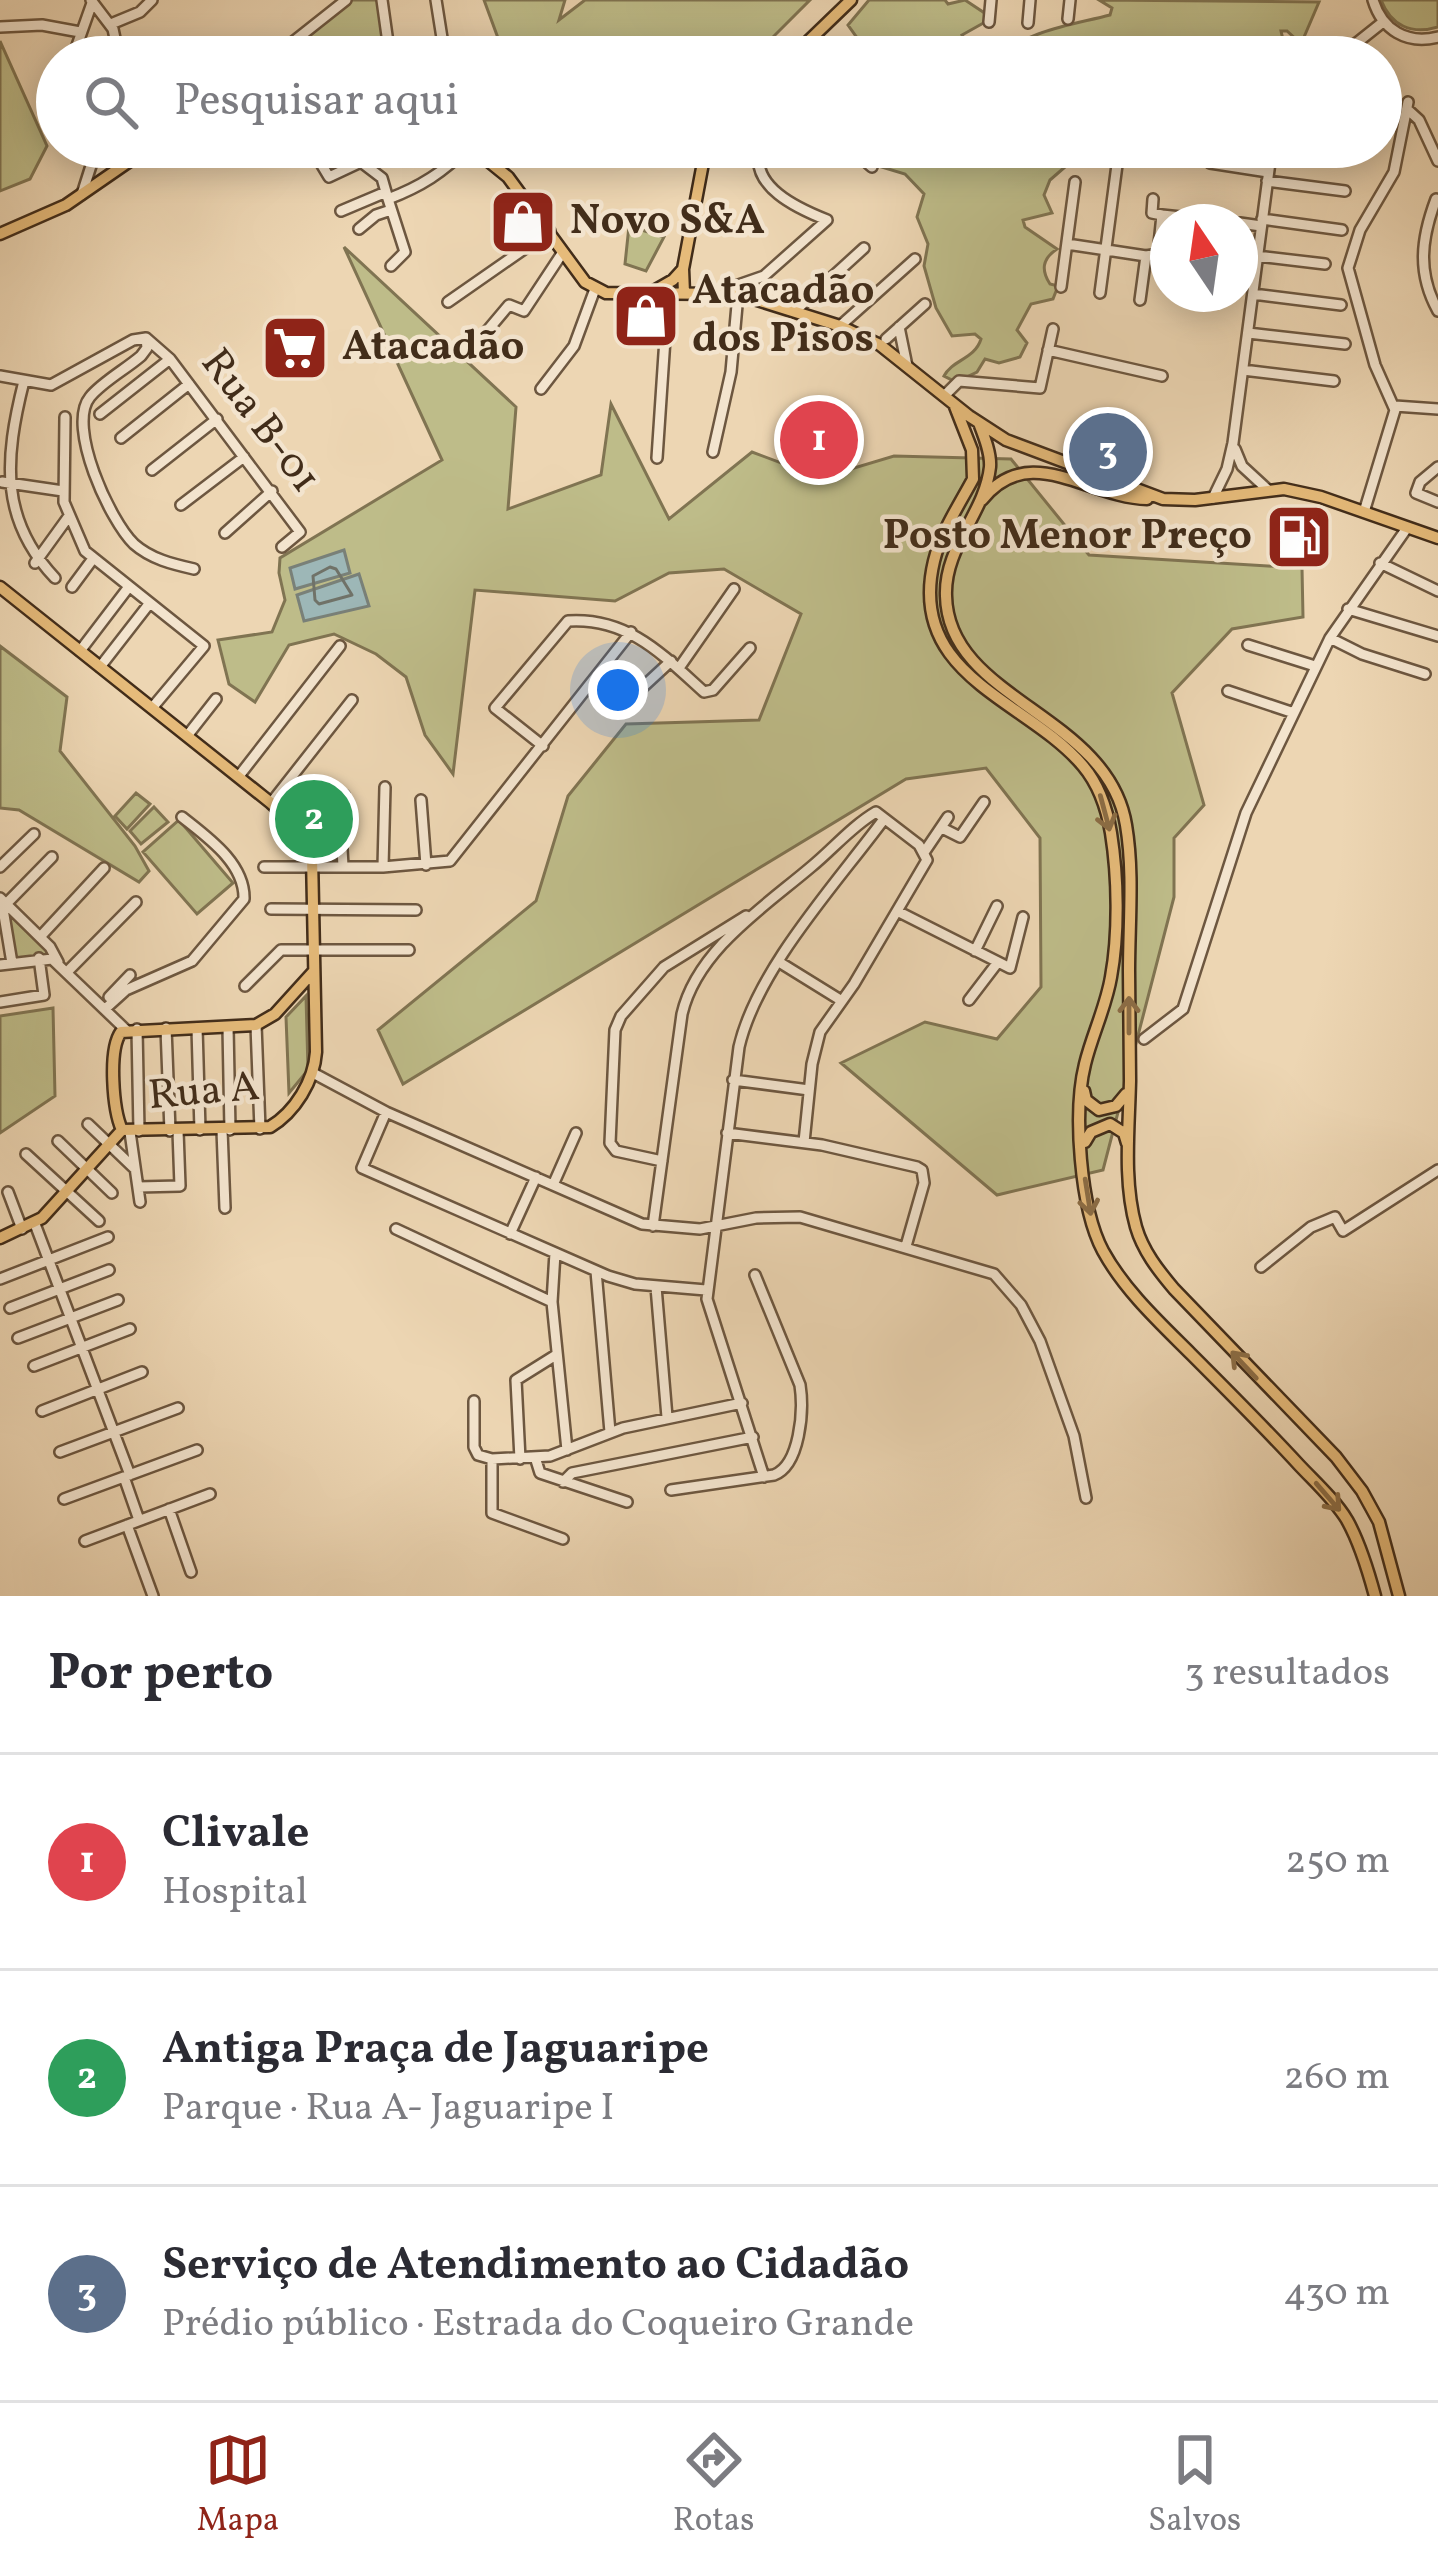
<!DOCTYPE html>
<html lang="pt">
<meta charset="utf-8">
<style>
body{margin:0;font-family:Vollkorn,serif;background:#f7f7f7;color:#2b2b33}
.compass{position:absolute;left:1150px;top:204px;width:108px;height:108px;border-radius:50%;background:#fff;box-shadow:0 6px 30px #0003;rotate:347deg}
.you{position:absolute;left:618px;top:690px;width:42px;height:42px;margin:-30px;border:9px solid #fff;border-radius:50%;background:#1a73e8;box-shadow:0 0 0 18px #1a73e833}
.badge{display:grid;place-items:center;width:78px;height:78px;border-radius:50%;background:#8f2418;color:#fff;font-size:39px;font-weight:700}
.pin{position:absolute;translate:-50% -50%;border:6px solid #fff;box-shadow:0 3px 12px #0006}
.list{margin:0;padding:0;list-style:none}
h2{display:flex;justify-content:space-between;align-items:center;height:156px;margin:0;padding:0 48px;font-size:51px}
h2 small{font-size:39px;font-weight:400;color:#7c7c81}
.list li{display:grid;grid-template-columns:78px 1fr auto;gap:36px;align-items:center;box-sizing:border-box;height:216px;padding:0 48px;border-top:3px solid #e1e1e2}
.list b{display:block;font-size:45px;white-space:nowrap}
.list p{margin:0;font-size:39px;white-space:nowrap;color:#7c7c81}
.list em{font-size:39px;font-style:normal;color:#7c7c81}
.icon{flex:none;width:66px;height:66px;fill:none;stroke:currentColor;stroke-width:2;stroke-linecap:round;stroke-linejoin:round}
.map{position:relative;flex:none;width:1438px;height:1596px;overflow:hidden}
.search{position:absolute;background:#fff;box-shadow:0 6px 30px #0003;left:36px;right:36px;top:36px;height:132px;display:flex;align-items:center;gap:30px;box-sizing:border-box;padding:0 42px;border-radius:66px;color:#7c7c81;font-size:45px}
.sheet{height:804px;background:#fff}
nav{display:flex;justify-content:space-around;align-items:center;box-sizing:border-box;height:168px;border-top:3px solid #e1e1e2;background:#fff;font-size:33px;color:#7c7c81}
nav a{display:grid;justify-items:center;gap:6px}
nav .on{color:#8f2418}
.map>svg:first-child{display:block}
.green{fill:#bebc89;stroke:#807452;stroke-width:3}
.water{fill:#9db7b7;stroke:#798078;stroke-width:3}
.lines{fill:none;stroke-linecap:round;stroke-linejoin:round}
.shore{stroke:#707268;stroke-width:3}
.minor-casing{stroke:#6d5740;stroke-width:14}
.major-casing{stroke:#422d1a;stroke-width:15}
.minor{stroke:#f3e4ce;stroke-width:9}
.major{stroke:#e6bb7a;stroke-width:10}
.oneway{stroke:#8c6d45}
.labels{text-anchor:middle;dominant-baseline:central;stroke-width:9;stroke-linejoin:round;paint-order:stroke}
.poi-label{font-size:42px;font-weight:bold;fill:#422d1a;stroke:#f3e4ce;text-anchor:start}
.street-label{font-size:42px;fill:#422d1a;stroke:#f3e4ce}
</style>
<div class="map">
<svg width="1438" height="1596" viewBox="0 0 1438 1596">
<rect width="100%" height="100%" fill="#edd6b3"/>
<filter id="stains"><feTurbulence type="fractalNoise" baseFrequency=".00167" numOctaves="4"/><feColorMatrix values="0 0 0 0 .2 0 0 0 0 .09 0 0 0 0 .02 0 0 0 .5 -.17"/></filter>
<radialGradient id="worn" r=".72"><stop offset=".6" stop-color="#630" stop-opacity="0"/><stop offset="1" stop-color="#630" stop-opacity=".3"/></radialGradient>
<path class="green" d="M350 0H379L387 57H327L305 48 309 36Z
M484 0H565L559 20 585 0H810L753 57H505Z
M869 0H945L948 4 965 0 986 14 987 21 962 35C981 69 1014 42 1041 33 1063 25 1087 21 1110 15L1112 8 1099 0 1319 2 1304 37 1298 41 1287 31H1281L1284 44 1268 57H862L865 49 848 25Z
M1381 0H1438V27C1412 35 1391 26 1381 0Z
M0 41 47 146 30 179 0 191Z
M866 147H1088L1050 180 1044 195 1052 213 1023 220 1025 227 1057 249C1042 259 1041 270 1050 284L1058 286 1053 299 1031 304 1017 330 1027 343 1020 357 999 363 985 359 977 372 956 382 944 376C952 360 975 359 981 339L975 334 952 336 936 308 924 266 928 244 917 217 924 194 905 174 875 165Z
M629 226 664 237 646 271 625 264Z
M344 247 516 407 508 509 601 475 611 404 669 519 752 452 821 478 894 456 1011 459 1089 555 1302 568 1303 617 1232 629 1172 693 1204 805 1174 838V897L1103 1170 997 1195 841 1063 925 1022 997 1039 1041 987 1040 838 986 768 906 779 403 1084 378 1030 536 901 568 796 626 724 759 720 801 614 724 569 669 573 615 601 475 590 453 774 425 735 406 677 376 654 334 634 289 645 255 702 229 684 218 640 272 632 285 600 279 573 280 558 442 460Z
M0 646 67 697 60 751 135 846 149 871 139 882 19 810 0 808Z
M317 785 336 809 339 859 317 864 283 809Z
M136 793 150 804 127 829 115 816Z
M154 807 168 822 141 844 130 831Z
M179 820 233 883 197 914 143 852Z
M7 907 53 957 9 962Z
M306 996 308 1070 289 1093 286 1017Z
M53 1008 55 1096 0 1133V1016Z"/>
<path class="water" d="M344 550 350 573 295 589 290 568Z
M359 574 369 606 304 621 297 595Z"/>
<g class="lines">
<path class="shore" d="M330 567 336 569 352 595 319 604 315 600 313 576Z"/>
<g class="minor-casing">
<path id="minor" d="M91 0 113 29 119 57
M382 0 390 57
M436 0 445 57
M1373 0C1382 30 1407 45 1438 37
M1068 19 1070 0
M989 22 991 0
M1028 23 1030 0
M111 24 140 12 152 0
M0 27 42 25 80 32
M303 34 300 47 304 57
M75 51 92 3
M274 57 346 0
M1339 57 1383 22
M1407 109 1419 120 1438 161
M311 147 329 177 361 162 382 178 386 192
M849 147 872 167
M1299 147 1352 153
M1210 163 1268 172
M1267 181 1345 191
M82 194 97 147
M388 199 405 252 391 266
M1436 199C1421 239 1417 273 1438 311
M341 211 386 192 388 199C420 187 444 172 468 147
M1162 215 1228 222
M1262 219 1342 230
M1240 223 1261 226
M359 229 376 215 391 210
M1067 244 1146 256
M1146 256 1158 254 1162 215 1152 213 1153 199
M1257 256 1325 264
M1061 287 1075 182
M718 292 764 276 827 220C799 209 747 186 761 147
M1100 293 1117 165
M1253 294 1341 305
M1140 300 1146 256
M448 302 550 231
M795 311 864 248
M840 326 915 259
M899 327 907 366
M1248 333 1345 344
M146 338 170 359 300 532 282 547
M886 339 925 304
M477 343 509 305 524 311 563 252
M1048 350 1162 376
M1243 370 1334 381
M0 376 51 385 133 340 146 338 147 348 141 356C126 369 102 382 90 397 66 426 110 521 134 544 151 559 172 564 194 569
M24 381C4 460 0 520 55 578
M541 389 574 346 595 289
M944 396 959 381 1040 388 1053 329
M1395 406 1438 409
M100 414 170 359
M65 417 64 502 85 551 204 646 152 708
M121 438 189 384
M1235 449 1242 466 1267 489
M713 452 731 372 738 294
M657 458 668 294
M1438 467 1420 482 1416 493 1438 502
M152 470 217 419
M2 482 63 491
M1213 498 1227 469 1233 443 1272 147
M181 505 244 457
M1364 512 1395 410 1375 365 1348 268 1360 230 1394 172 1408 102
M225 533 272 491
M35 563 69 516
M1380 563 1438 591
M72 587 92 560
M1348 609 1438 636
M1330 638 1362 654 1425 674
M1248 645 1315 666
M80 651 128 588
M100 667 149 604
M679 668 734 589
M590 687 618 710 671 661
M1228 691 1294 713
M187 736 216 699
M543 746 495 708 568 621C628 617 663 655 704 692L713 690 750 648
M239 776 340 646
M421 800 426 865
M271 803 352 700
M942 828 960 837 984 802
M925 851 948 817
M343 866 340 815 344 795
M0 867 34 834
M264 867H383L450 861 631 632
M383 867 385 787
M0 898 50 947 58 962
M2 903 12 963
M6 904 52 857
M271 909 416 910
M899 912 1010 968 1023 917
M40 937 104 868
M975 951 997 906
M779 962 842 1001
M0 965 52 959 126 1030
M68 971 136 902
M245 986 281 950H409
M109 997 130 975
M969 1000 998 962
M0 1002 44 995 39 958
M105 1009 126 990 192 961 244 899C245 863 207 837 182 817
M256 1025 260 1129
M228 1027 230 1130
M166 1028 170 1131
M197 1028 200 1130
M137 1029 139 1131
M1144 1039 1183 1009 1246 813 1330 638 1407 528
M313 1073 386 1112 642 1224 700 1229 756 1218 800 1217 994 1274 1021 1305 1040 1341 1074 1436 1086 1498
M733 1080 809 1090
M386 1112 362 1168 608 1276 635 1284 706 1290
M88 1124 135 1169
M222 1130 225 1208
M130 1132 140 1202
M727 1133 822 1145 917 1167 922 1170 924 1183 906 1246
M58 1141 112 1193
M26 1154 99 1221
M662 1161 616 1151 610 1143 615 1030 621 1016 664 967 746 916
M553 1185 576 1133
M138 1187 180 1186 178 1131
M8 1192 22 1229
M35 1224 130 1475
M653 1226 682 1014C697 950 764 907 811 867 833 849 852 826 876 812L919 845 927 860 854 984 820 1032 812 1064 804 1142
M396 1229 552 1302
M510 1234 536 1177
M555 1253 552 1302 567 1450
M1261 1267 1311 1227 1335 1217 1343 1231 1438 1170
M596 1271 610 1432
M0 1279 108 1237
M656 1287 667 1417
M10 1308 109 1270
M18 1338 118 1300
M34 1366 130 1329
M474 1401V1447L478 1455 492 1459
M42 1411 142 1372
M60 1452 178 1408
M535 1457 540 1473 627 1502
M520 1459 516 1380 556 1355
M124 1477 139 1520
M764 1477 707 1299 739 1047C757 969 836 884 884 819
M563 1482 572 1473 753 1437
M671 1490 774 1475C800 1465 804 1411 800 1385L755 1275
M64 1499 197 1450
M169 1509 191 1572
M127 1525 153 1596
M563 1539 492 1513V1459L550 1456 623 1428 742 1403
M85 1541 210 1494"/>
</g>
<g class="major-casing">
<path id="major" d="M296 57H297
M792 57 851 0
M471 147 508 177 585 282 606 293 738 294 840 326 880 345 969 416 1006 440 1163 499 1195 500 1284 489 1321 497 1438 538
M0 234 66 205 150 147
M652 292 673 280 683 269
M684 293 683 269 706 147
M954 404 972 450 973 479C959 505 941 532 934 561 906 677 1028 700 1083 766 1099 785 1107 809 1111 833 1118 877 1119 933 1111 977 1106 1007 1092 1035 1085 1064 1073 1112 1080 1208 1103 1251 1125 1291 1160 1323 1191 1354 1228 1391 1264 1427 1299 1465 1315 1482 1335 1500 1347 1520 1360 1543 1368 1570 1375 1596
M979 423C984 436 991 453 990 467 985 513 944 547 946 596 948 700 1108 714 1126 825 1134 872 1129 923 1129 971 1129 1008 1130 1044 1130 1081 1129 1129 1123 1181 1136 1227 1143 1251 1158 1270 1174 1289L1336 1457 1362 1491 1379 1522 1399 1596
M982 500C1029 440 1089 498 1147 499
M0 587 271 803 299 829 312 856 316 1052C314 1081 295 1112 270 1127L122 1130
M1084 1091 1086 1100 1099 1110 1116 1106 1126 1094
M122 1130C113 1110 108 1050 121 1032L256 1025 275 1014 314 971
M1085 1142 1091 1132 1110 1124 1124 1133 1127 1143
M0 1238 42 1218 122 1130"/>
</g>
<use href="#minor" class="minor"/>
<use href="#major" class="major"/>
</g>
<defs><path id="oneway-shaft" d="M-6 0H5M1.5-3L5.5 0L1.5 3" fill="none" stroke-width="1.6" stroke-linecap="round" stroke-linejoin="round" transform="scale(3)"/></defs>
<g class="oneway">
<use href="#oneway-shaft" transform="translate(1105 813) rotate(75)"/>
<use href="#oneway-shaft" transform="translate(1129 1015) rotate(-90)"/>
<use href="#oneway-shaft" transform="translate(1088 1197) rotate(81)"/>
<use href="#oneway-shaft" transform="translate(1244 1365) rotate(-133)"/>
<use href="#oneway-shaft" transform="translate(1328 1497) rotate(49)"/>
</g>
<defs>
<g id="shop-square" transform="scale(3.45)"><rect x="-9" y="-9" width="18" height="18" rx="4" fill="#8f2418" stroke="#f3e4ce"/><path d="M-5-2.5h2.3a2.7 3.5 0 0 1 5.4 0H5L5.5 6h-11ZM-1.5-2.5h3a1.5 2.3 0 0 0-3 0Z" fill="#fff"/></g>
<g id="supermarket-square" transform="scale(3.45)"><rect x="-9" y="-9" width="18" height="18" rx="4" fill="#8f2418" stroke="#f3e4ce"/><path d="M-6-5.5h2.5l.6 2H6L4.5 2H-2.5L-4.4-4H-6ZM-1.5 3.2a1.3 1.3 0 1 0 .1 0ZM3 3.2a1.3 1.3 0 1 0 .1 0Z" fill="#fff"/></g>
<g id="fuel-square" transform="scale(3.45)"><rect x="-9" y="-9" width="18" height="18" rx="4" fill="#8f2418" stroke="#f3e4ce"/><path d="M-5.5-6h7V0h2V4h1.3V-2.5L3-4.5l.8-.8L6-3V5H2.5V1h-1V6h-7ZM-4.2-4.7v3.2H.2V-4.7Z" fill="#fff"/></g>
</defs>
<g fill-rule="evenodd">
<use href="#shop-square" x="523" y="222"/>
<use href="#shop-square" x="646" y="316"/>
<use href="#supermarket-square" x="295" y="348"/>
<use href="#fuel-square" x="1299" y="537"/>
</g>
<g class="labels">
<g class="poi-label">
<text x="570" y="222">Novo S&amp;A</text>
<text x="692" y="292">Atacadão<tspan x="692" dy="48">dos Pisos</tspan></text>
<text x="342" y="348">Atacadão</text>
<text x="1252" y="537" text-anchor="end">Posto Menor Preço</text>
</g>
<g class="street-label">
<text transform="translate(259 422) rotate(53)">Rua B-01</text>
<text transform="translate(204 1093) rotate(-5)">Rua A</text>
</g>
</g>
<rect width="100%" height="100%" filter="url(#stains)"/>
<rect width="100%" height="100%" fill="url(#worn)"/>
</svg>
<svg class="compass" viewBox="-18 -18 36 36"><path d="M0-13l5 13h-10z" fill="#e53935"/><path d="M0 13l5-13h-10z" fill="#7c7c81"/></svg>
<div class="you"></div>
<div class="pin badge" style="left:819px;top:440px;background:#e0444e">1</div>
<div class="pin badge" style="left:314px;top:819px;background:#2e9e5b">2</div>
<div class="pin badge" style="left:1108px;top:452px;background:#5c6f8a">3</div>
<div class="search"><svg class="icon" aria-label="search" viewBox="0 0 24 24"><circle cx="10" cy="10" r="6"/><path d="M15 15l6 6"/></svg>Pesquisar aqui</div>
</div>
<section class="sheet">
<h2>Por perto<small>3 resultados</small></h2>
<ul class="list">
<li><span class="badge" style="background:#e0444e">1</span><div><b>Clivale</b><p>Hospital</p></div><em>250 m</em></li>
<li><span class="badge" style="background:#2e9e5b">2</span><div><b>Antiga Praça de Jaguaripe</b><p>Parque · Rua A- Jaguaripe I</p></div><em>260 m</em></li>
<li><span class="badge" style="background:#5c6f8a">3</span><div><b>Serviço de Atendimento ao Cidadão</b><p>Prédio público · Estrada do Coqueiro Grande</p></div><em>430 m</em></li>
</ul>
</section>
<nav>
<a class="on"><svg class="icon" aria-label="map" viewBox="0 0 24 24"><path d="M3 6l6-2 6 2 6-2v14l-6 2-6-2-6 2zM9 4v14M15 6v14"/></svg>Mapa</a>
<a><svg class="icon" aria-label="directions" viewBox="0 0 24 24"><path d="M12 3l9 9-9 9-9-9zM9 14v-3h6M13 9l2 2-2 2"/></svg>Rotas</a>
<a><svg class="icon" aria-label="saved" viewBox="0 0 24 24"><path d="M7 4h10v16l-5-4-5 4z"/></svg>Salvos</a>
</nav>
